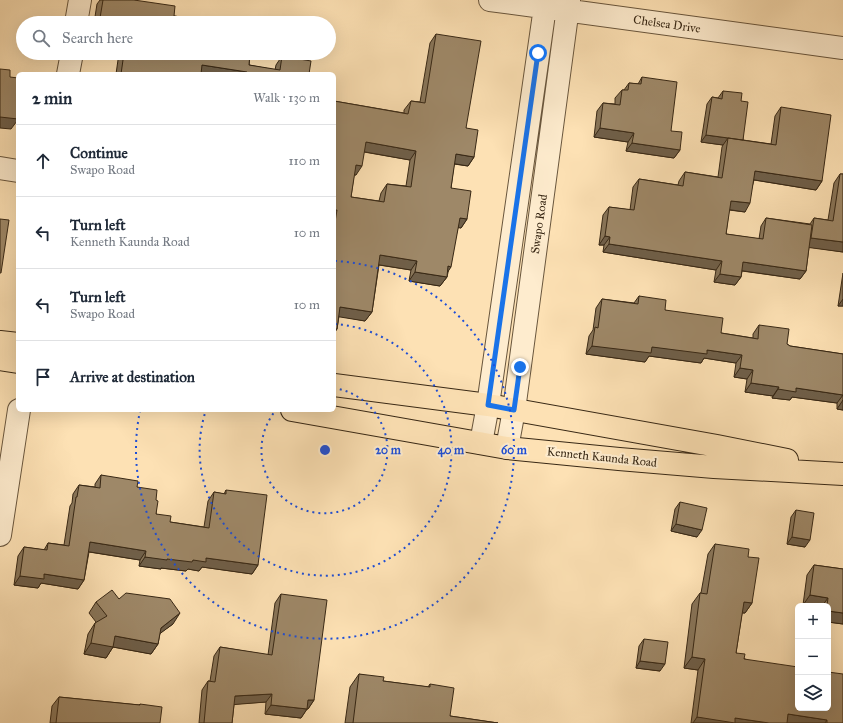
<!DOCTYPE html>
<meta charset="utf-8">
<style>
body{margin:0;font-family:"IM FELL Great Primer",serif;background:#f2f2f3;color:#1f2937}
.controls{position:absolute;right:12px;bottom:12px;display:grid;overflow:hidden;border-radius:6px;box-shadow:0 4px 16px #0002}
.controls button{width:36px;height:36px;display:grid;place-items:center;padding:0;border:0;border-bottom:1px solid #e0e1e3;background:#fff;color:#1f2937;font:20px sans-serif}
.stop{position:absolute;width:12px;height:12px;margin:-9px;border:3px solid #1a73e8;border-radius:50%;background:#fff}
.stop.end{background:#1a73e8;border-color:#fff;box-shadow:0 1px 4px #0008}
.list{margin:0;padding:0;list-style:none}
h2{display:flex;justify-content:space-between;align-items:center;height:52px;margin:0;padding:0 16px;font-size:17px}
h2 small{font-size:13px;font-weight:400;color:#747a83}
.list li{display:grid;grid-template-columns:26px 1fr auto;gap:12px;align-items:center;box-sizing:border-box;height:72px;padding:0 16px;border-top:1px solid #e0e1e3}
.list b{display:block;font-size:15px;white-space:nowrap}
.list p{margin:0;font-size:13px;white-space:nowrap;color:#747a83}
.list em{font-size:13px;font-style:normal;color:#747a83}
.icon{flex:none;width:22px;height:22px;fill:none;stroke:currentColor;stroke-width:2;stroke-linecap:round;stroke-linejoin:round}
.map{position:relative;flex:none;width:843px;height:723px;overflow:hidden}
.search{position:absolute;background:#fff;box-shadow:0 4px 16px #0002;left:16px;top:16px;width:320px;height:44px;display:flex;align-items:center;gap:10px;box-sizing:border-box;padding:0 14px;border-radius:22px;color:#747a83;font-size:15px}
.panel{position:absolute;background:#fff;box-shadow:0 4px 16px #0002;left:16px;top:72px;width:320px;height:340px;border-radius:6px}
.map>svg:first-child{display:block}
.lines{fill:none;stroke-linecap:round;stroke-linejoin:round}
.minor-casing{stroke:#69563d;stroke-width:24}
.major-casing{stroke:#382815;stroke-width:24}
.minor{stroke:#feecce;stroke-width:22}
.major{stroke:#fde1b4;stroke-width:22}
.wall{fill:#887559;stroke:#382815;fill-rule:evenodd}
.shaded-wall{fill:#6f5f49;stroke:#382815}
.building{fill:#9e8868;stroke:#382815;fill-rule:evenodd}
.route{stroke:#1a73e8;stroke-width:5}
.ring{fill:none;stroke:#1d4ed8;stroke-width:2;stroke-dasharray:2 4}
.labels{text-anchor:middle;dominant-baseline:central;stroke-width:4;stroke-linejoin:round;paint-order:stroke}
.street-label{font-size:12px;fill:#382815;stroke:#feecce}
.centre{fill:#1d4ed8;stroke:#feecce;stroke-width:2}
.ring-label{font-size:12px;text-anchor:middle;font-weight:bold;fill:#1d4ed8;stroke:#feecce;stroke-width:4;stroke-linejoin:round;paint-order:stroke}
</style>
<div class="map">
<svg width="843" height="723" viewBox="0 0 843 723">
<rect width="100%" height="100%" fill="#fde1b4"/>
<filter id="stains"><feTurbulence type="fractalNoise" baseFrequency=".005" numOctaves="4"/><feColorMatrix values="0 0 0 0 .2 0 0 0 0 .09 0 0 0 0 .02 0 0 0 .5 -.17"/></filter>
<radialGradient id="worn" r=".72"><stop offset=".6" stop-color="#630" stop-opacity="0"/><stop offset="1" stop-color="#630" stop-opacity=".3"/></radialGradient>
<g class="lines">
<g class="minor-casing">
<path id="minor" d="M490 0 843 48
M76 23 80 0
M68 74 72 53
M0 168 18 171
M481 443 488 405 546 0
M507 448 514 410 569 0
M0 535 19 410"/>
</g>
<g class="major-casing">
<path id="major" d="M0 342 18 344
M0 359 18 362
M334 385 488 405 717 446 787 460
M292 410 507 448 619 459 714 467 843 474"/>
</g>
<use href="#minor" class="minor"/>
<use href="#major" class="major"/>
</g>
<path class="wall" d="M100 0H134L174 16 221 23H94L97 4Z
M436 34 466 128 474 157 468 166 454 164 451 188 467 219 461 228 458 227 447 277 440 286 409 281 411 270 379 265 372 312 365 321 339 316 337 329 334 333V101L404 113V110L411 101 420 102 430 43ZM364 152 410 160 406 186 387 184 381 193 379 201 351 197 354 175H356Z
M119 53H250L249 65 275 70 276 65 282 56 309 74H116Z
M642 77 671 131 680 150 674 158 626 151 628 142 594 137 597 111 603 103 615 104V98L622 90H624L629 83 638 84Z
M723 91 741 101 743 140 771 144 775 116 781 107 822 181 816 190 754 180 745 212 729 210 726 234 759 239 761 226 766 218 810 224 814 218 828 220 834 183 840 174H843V252L809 247 806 271 800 279 742 271 741 277 735 285 714 282 716 270 603 252 604 245H599L603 215 609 207 630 210 633 187 639 179 678 185 679 181 685 172 718 177 722 147 723 145 701 142 707 104 712 97 718 98Z
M843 273V306H838Z
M639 296 665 310 721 333 753 338V334L759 325 790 346 843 354V410L837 409V403L792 397 790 400 772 398 773 396 745 392 747 379 734 377 736 363 704 358 701 363 649 356 645 362 586 354 589 336 593 330 596 308 602 299 634 303Z
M101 475 137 487 156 500V514L170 522 204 527 208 501 214 492 224 494 226 490 258 565 252 574 202 567 199 571 188 569 186 571 161 568V569L139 566 140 560 89 552 84 580 78 589 41 583 38 588 14 585 18 556 24 547 44 550 48 543 64 545 70 506 72 503 73 494 79 485 95 487V484Z
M680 502 697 537 671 531 675 509Z
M796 510 805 547 787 544 791 517Z
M715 544 748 557 752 603 745 613H742L736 653 843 723H691L698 670 684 668 692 604 700 593H701L708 554Z
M814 565 843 569V624L828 622V606H807L803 605 807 575Z
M281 594 314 700 308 709H307L301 718 265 714 266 702 234 704 232 723H199L202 690 208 681H210L214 656 220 647 268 655 275 603Z
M119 599 173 624 160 633 158 644 151 654 113 647 106 658 84 654 88 634 95 623 96 622 89 613 96 602Z
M644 639 660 671 636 668 639 646Z
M359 674 383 681 428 687 430 684 450 716 498 723H345L350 687Z
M59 697 139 705 140 704 160 723H50L52 706Z"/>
<path class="shaded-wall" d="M100 18 120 21 119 23H96Z
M202 65 247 72 245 74H196Z
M18 111V120L17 121 11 129 0 128V117Z
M600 128 634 133 628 142 594 137Z
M706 135 728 138 723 145 701 142Z
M366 142 416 151 410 160 360 151Z
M632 143 680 150 674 158 626 151Z
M456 154 474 157 468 166 450 163Z
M356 165 362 166 356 175 350 174Z
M755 171 822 181 816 190 749 179Z
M731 201 750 203 745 212 725 209Z
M334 210H337L334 214Z
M460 218 467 219 461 228 453 227Z
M605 236 610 237 604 245H599Z
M811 238 843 242V252L805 247Z
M609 244 722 261 716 270 603 252Z
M380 255 417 261 411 270 374 264Z
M743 262 806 271 800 279 737 270Z
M448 266 451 267 445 276Z
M415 272 447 277 440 286 409 281Z
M720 274 741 277 735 285 714 282Z
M843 299V306H838Z
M340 307 372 312 365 321 334 316Z
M334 329H337L334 333Z
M592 346 652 347 707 350 742 355 736 363 704 358 701 363 649 356 645 362 586 354Z
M740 368 753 370 747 379 734 377Z
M751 383 779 387 773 396 745 392Z
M796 388 843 395 837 403 792 397 790 400 772 398 778 389Z
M843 400V410L837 409Z
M676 524 702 530 697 537 671 531Z
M792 537 810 540 805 547 787 544Z
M90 542 146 551 140 560 84 551Z
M145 557 193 560 206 558 258 565 252 574 202 567 199 571 188 569 186 571 161 568V569L139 566Z
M44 574 84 580 78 589 41 583 38 588 14 585 20 576Z
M810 595 828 598 822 606 803 605Z
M744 602 752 603 745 613 736 612Z
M828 611 843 613V624L828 622Z
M180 613 173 624 154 638 161 628Z
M115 636 158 644 151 654 113 647 106 658 84 654 91 643Z
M692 657 705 659 698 670 684 668Z
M640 661 665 664 660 671 636 668Z
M272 694 266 702 229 705 235 696Z
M308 700H314L308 709 302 708Z
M271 705 307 709 301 718 265 714Z
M788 714 827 720 825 723H781Z
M697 717 735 718 769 723H693Z"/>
<path class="building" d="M103 0H134L175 6 174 16 221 23H120V21L100 18Z
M224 21 241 23H224Z
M436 34 481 41 466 128 478 130 474 157 456 154 451 188 471 191 467 219 460 218 451 267 448 266 447 277 415 272 417 261 380 255 372 312 340 307 337 329H334V228L337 210H334V101L408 114 411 101 425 103ZM366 142 416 151 411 187 387 184 384 202 351 197 356 165 362 166Z
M124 53H250L249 65 280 70 282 56 311 61 309 74H246L247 72 202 65 201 74H121Z
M0 69 10 70V77L18 78V119L0 117Z
M642 77 677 82 671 131 682 132 680 150 632 143 634 133 600 128 603 103 620 105 622 90H628L629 83 641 84Z
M723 91 742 93 741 101 748 102 743 140 706 135 712 97 722 99Z
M781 107 831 115 822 181 755 171 750 203 731 201 726 234 763 239 766 218 812 225 806 271 743 262 741 277 720 274 722 261 609 244 610 237 605 236 609 207 634 210 639 179 683 186 685 172 722 178 728 138 776 145Z
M840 174H843V242L811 238 814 218 833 221Z
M0 219 9 220 1 273H0Z
M639 296 666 300 665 310 723 318 721 333 758 339 759 325 789 329 787 344 790 346 843 354V395L796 388V392L778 389 779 387 751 383 753 370 740 368 742 355 707 350V354L652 347 651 353 592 346 595 327 598 328 602 299 638 304Z
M101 475 138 481 137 487 157 490 156 500 158 501 156 514 171 516 170 522 209 528 214 492 226 494V490L267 495 258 565 206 558V562L193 560 192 562 167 559V560L145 557 146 551 90 542 84 580 44 574V579L20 576 24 547 47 550 48 543 69 546 76 497H77L79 485 100 488Z
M680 502 707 508 702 530 676 524Z
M796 510 814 513 810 540 792 537Z
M715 544 749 549 748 557 759 558 752 603 744 602 736 653 745 654 744 659 798 667V708H828V672L843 674V723H827V720L788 714 787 723H769L735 718V723L697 717 705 659 692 657 700 593 707 594Z
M814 565 843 569V613L828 611V606H827L828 598 810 595Z
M112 590 119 599 126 593 170 599 180 613 161 628 158 644 115 636 113 647 91 643 95 623 107 616 96 602Z
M281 594 327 600 314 700H308L307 709 271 705 272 694 235 696 232 723H204L208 681 215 682 220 647 272 655Z
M644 639 668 642 665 664 640 661Z
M359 674 384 677 383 681 430 687V684L454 688 450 716 498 723H353Z
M59 697 140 705V704L162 707 160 723H56Z"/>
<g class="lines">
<path class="route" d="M520 367 514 410 488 405 538 53"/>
</g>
<g class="ring">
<path d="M334 388A63 63 0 1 1 276 410"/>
<path d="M335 324A126 126 0 1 1 206 410"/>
<path d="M335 261A189 189 0 1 1 140 411"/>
</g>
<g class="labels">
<g class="street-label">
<text transform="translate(667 24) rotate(8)">Chelsea Drive</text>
<text transform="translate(539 224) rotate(-82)">Swapo Road</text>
<text transform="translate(602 457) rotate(6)">Kenneth Kaunda Road</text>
</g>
</g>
<circle cx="325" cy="450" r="6" class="centre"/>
<g class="ring-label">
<text x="388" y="454">20 m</text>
<text x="451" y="454">40 m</text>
<text x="514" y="454">60 m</text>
</g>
<rect width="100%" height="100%" filter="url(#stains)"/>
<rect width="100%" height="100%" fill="url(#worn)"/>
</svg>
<div class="controls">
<button>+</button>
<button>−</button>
<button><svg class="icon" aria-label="layers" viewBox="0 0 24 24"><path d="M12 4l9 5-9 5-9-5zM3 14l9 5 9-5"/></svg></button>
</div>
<div class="stop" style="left:538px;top:53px"></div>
<div class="stop end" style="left:520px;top:367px"></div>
<div class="search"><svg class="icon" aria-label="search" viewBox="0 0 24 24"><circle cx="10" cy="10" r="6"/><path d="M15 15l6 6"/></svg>Search here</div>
<section class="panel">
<h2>2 min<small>Walk · 130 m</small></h2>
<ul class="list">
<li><svg class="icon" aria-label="ahead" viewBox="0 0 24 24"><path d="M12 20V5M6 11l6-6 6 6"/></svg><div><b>Continue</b><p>Swapo Road</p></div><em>110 m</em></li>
<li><svg class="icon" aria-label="left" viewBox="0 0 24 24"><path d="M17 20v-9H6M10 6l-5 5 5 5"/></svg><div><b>Turn left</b><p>Kenneth Kaunda Road</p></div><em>10 m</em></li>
<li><svg class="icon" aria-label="left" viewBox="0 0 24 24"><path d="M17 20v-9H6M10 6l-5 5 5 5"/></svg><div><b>Turn left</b><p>Swapo Road</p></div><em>10 m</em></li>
<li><svg class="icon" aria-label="arrive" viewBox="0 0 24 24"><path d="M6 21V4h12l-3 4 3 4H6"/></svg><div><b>Arrive at destination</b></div></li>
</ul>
</section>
</div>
